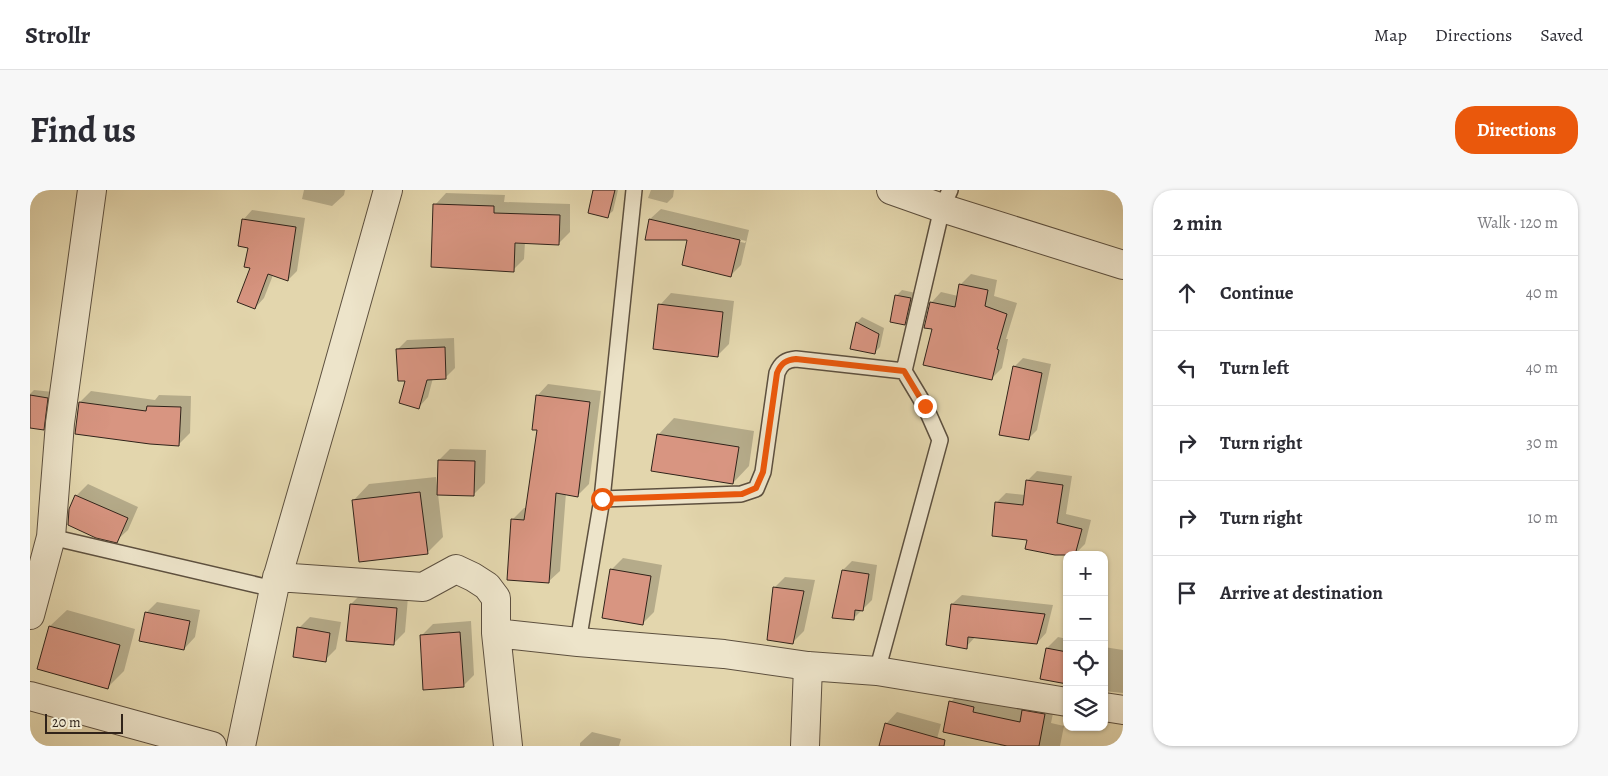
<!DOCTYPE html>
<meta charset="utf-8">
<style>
body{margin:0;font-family:Alegreya,serif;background:#f7f7f7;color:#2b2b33}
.controls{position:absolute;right:15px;bottom:15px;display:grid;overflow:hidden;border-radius:10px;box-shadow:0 1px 4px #0004}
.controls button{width:45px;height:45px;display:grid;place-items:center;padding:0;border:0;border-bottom:1px solid #e1e1e2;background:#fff;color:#2b2b33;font:25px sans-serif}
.scale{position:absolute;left:15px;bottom:12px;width:78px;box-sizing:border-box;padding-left:5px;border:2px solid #30231a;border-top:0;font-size:14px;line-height:18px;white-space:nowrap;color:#30231a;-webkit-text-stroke:4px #ede4ca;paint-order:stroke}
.stop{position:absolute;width:15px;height:15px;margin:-11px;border:4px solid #ea580c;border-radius:50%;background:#fff}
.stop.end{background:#ea580c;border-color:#fff;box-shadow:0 1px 5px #0008}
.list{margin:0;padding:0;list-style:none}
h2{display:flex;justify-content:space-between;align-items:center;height:65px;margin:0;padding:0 20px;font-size:21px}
h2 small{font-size:16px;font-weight:400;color:#7c7c81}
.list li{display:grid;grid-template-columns:32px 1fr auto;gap:15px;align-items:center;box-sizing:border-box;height:75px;padding:0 20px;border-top:1px solid #e1e1e2}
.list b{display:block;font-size:19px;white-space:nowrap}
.list em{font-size:16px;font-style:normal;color:#7c7c81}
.icon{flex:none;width:28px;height:28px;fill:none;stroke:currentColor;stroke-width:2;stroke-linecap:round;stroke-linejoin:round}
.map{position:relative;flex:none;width:1093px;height:556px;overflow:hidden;border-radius:20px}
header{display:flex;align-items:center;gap:30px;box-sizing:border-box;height:70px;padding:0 25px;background:#fff;border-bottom:1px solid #e1e1e2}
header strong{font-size:24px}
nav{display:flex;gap:28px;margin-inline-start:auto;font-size:18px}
.intro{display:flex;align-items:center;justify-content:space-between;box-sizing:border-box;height:120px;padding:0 30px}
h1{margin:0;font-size:35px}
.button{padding:12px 22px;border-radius:20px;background:#ea580c;color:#fff;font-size:18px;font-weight:700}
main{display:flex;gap:30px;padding:0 30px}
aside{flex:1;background:#fff;border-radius:20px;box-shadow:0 1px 4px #0004}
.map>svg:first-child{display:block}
.shadow{fill:#0003;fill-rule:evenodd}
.building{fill:#d89581;stroke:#30231a}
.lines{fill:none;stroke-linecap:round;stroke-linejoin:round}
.lane-casing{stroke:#5d503f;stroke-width:18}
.street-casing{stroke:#5d503f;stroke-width:30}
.lane{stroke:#ede4ca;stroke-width:15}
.street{stroke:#ede4ca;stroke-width:28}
.route{stroke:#ea580c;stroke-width:6}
</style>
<header>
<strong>Strollr</strong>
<nav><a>Map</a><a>Directions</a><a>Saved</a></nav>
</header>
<div class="intro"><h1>Find us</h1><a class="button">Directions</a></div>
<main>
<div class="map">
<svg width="1093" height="556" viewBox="0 0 1093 556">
<rect width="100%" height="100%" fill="#e3d6ad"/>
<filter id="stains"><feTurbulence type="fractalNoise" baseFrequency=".004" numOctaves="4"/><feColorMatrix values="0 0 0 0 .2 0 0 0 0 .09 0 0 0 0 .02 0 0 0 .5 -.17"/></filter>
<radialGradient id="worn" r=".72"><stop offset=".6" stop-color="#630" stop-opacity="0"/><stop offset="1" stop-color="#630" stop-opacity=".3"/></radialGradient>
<path class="shadow" d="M274 0H315L314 5 302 16 272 9Z
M564 0H588L583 21 577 26Z
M621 0H644L643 7 637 13 618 8Z
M416 3 475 5 474 12 540 14V42L528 54 495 52 494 69 483 80 405 15Z
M631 19 719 40 711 75 701 85 658 49H617L620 29ZM666 39 716 51 715 53 666 41Z
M222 20 275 28 267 81 258 90 243 85 234 108 225 118 219 57 213 30Z
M941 84 967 90 964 106 987 113 976 149H978L972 178 961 189 903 138 901 113 911 102 928 106 930 95Z
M872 100 886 103 880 128 875 133 866 106Z
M641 103 704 111 699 154 688 165 630 115Z
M832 127 854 138 850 157 844 163 827 132Z
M424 148 425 178 415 188H403L398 207 389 217 377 189 367 160 377 150Z
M993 168 1021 174 1007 240 998 249 984 177Z
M518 194 571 201 559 294 548 305 536 303 530 381 518 392 483 329 494 318H497L509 239 507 206Z
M4 200 23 202 19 233 13 239 0 237V204Z
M61 201 125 210 129 205 161 206 160 243 149 254 50 212Z
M644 228 724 241 719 276 703 293 628 245Z
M420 259 456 260 455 293 444 304H408L413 347 397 363 323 311 339 294 406 287 407 296H409V270Z
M1007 281 1042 286 1036 324 1061 330 1055 354 1045 364 999 348 966 313 976 303 995 305 998 290Z
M58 294 108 317 98 340 86 351 46 306Z
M593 368 632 375 624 422 612 434 573 427 582 379Z
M822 371 847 375 842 410 823 429 804 427 813 380Z
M755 387 785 390 774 441 763 452 744 398Z
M332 403 378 407 375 442 363 454 321 414Z
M932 405 1023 415 1016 443 1007 453 946 446 936 457 922 414Z
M127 412 170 420 165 447 154 459 116 423Z
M37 420 105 439 94 481 78 497 9 478 20 436Z
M280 427 311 432 306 459 295 470 269 438Z
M441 431 444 485 433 496 392 445 403 434Z
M1028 447 1037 449V493L1017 458Z
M1074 457 1093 460V503L1074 501Z
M931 501 953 511 994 520 1004 511 1025 514 1021 533 1034 536 1030 556H970L971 553 921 512Z
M867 522 911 534 905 556 856 534Z
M562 542 591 549 589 556H550V553Z"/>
<path class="building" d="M563 0H585L578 28 558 23Z
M403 14 464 16V23L530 25 529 55 485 53 484 82 401 77Z
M212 29 266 37 258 91 238 84 225 119 207 112 220 78 214 77 218 58 208 56Z
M619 29 710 50 701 87 652 75 657 50H615Z
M929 94 958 100 955 116 977 124 967 159 969 160 962 190 893 175 902 139 894 138 900 112 925 117Z
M865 105 881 108 875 135 860 132Z
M628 114 693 122 688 167 623 159Z
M826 132 849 144 845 164 820 159Z
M415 157 416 189 397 190 389 219 369 213 375 191H368L366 159Z
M983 176 1012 183 999 250 969 245Z
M0 205 18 208 14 240 0 238Z
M506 205 560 212 548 307 526 303 519 393 477 390 481 329 494 330 507 240H502Z
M49 212 116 221 117 216 151 217 149 256 120 254 45 244Z
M627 244 709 257 703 294 621 281Z
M408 270 445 271 444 306 407 305Z
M996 290 1033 295 1027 333 1052 339 1045 365H1025L995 359 997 350 962 346 965 312 993 315Z
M390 302 398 364 329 372 322 310Z
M45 305 98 328 87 353 66 348 38 335 39 319Z
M580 379 621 386 613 435 572 428Z
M812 380 839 384 833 421 825 420 824 430 802 428Z
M743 397 774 401 763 454 737 450Z
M320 414 367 418 364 455 316 451Z
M921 414 1015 424 1007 454 938 447 937 459 916 455Z
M115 422 160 431 154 460 109 451Z
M19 436 90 455 78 499 7 479Z
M267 437 300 443 296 472 263 467Z
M430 442 434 497 393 500 390 445Z
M1016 458 1037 462V494L1010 489Z
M919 511 944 517 943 522 990 532 992 520 1015 524 1009 556H977L913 542Z
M855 533 915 550 914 556H849Z"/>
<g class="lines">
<g class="lane-casing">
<path id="lane" d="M572 309 711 304 726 299 733 282 747 183C751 173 756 170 766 169L874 181
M21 347 244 399
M548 452 572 309 604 0
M847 481 910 250 895 216 874 181 912 18 920 0"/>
</g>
<g class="street-casing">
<path id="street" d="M861 0 912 18 1093 75
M247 387 393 397 426 379 443 387 457 396 466 408V443L478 556
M0 425 21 347 30 233 62 0
M466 443 548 452 694 464 778 476 847 481 1037 512
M0 506 182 556
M1074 517 1093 520
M211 556 244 399 300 206 358 0
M775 556 778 476"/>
</g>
<use href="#lane" class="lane"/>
<use href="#street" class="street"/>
</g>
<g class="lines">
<path class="route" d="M572 309 712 304 726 298 733 282 747 183C751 173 756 170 766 169L874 181 895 216"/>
</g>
<rect width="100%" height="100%" filter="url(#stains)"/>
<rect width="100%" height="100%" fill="url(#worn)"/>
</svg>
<div class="controls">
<button>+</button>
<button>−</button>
<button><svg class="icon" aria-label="locate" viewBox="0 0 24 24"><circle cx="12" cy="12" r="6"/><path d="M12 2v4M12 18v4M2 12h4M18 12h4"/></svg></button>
<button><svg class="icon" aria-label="layers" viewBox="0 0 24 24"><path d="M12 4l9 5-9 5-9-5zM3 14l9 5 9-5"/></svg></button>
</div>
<div class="scale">20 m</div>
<div class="stop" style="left:572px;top:309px"></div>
<div class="stop end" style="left:895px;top:216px"></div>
</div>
<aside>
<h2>2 min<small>Walk · 120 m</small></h2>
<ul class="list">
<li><svg class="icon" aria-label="ahead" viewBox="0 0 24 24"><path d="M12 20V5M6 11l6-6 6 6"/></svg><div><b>Continue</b></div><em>40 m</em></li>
<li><svg class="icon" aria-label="left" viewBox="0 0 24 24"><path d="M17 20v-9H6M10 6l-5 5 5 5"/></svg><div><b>Turn left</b></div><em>40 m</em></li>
<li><svg class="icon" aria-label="right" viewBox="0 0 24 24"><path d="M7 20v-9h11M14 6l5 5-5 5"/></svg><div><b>Turn right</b></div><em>30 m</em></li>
<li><svg class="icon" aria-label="right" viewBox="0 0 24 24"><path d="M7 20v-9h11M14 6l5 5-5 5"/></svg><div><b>Turn right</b></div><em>10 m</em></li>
<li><svg class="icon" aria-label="arrive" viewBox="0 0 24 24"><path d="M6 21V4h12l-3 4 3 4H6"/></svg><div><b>Arrive at destination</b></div></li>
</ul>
</aside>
</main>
